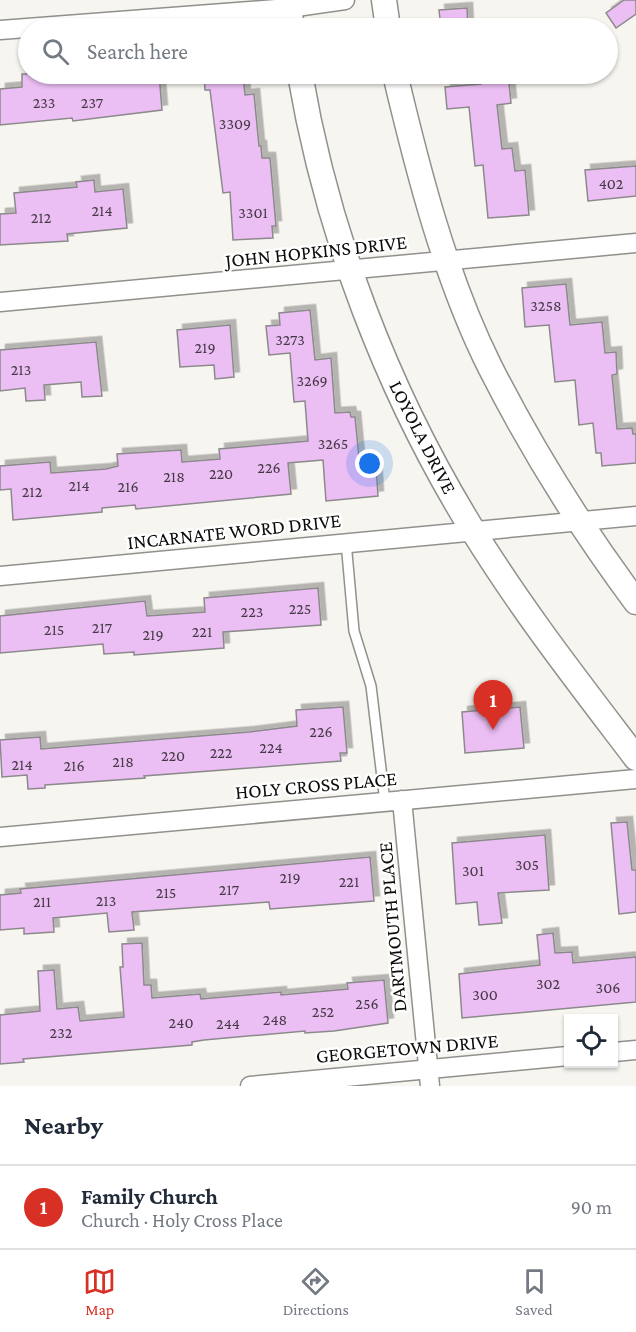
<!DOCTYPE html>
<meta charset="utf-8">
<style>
body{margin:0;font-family:"Crimson Pro",serif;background:#f6f6f7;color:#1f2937}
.controls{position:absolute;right:18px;bottom:18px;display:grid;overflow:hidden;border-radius:0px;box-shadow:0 2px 4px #0004}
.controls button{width:54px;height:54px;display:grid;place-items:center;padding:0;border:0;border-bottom:2px solid #e0e1e3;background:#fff;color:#1f2937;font:30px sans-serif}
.you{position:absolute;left:370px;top:464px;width:21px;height:21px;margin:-15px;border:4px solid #fff;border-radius:50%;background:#1a73e8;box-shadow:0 0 0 9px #1a73e833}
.badge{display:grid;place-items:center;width:39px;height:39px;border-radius:50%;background:#d93025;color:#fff;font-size:20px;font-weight:700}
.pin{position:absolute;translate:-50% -50px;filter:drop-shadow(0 2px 3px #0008)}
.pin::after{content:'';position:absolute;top:32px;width:21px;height:18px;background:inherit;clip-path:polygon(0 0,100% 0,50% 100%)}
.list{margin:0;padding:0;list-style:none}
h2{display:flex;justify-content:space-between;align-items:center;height:78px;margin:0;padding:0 24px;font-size:26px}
h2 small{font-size:20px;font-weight:400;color:#747a83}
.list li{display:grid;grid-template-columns:39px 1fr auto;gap:18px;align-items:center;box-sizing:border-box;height:84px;padding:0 24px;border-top:2px solid #e0e1e3}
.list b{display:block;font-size:22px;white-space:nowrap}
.list p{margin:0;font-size:20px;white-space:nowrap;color:#747a83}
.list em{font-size:20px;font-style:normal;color:#747a83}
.icon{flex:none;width:33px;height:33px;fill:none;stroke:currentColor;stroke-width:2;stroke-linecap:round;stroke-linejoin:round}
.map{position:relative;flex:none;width:636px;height:1086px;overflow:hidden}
.search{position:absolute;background:#fff;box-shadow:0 2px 4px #0004;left:18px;right:18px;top:18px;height:66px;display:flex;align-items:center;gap:15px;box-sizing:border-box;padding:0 21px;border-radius:33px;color:#747a83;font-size:22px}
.sheet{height:162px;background:#fff}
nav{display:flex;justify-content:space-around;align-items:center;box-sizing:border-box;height:84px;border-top:2px solid #e0e1e3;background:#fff;font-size:16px;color:#747a83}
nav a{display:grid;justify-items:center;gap:3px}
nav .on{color:#d93025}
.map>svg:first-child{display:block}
.building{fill:#ebbff4;stroke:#8c898c;stroke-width:1.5;filter:url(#shadow)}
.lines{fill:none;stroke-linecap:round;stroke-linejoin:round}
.service-casing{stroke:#92908c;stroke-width:12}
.minor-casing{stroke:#92908c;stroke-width:21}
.secondary-casing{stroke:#92908c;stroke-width:27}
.service{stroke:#fff;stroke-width:9}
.minor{stroke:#fff;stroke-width:18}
.secondary{stroke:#fff;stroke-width:24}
.labels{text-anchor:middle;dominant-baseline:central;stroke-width:5;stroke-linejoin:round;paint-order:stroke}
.number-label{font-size:16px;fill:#443944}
.street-label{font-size:20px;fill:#0c0c0a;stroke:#fff}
</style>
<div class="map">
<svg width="636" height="1086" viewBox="0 0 636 1086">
<defs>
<filter id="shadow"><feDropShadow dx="5.5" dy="-5.5" stdDeviation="0" flood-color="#0004"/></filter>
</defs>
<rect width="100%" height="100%" fill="#f7f5f0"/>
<path class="building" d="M624 0H636V14L616 28 606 13Z
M467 8 468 28H441L439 10Z
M22 74H159L162 110 73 121 72 118 0 125V89L22 87Z
M204 74H243L245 95 254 94 259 146H261L262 158H270L276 226H272L273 238 233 240 230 192 223 193 210 90H205Z
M480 74H508L511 103 497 105 502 149 512 148 515 171 525 170 529 215 488 218 483 165 475 166 469 107 447 109 445 87 481 84Z
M636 166V196L588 201 585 170Z
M94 180 95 192 123 189 127 228 67 234 68 241 0 245V214L16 213 14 193 77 187 76 182Z
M566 284 570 325 602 322 605 353 616 352 617 374 612 375 617 429 632 428 633 434H636V463L602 466 601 453H596L593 423 579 425 575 380 555 382 549 325 525 327 522 288Z
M310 310 315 360 331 358 335 413 350 412 351 417H355L360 468 376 466 378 496 326 501 323 460 288 463 291 494 136 509 135 505 102 508V512L13 520 11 489 0 490V466L50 462 51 473 106 469 118 466 117 454 181 450 182 462 220 459 219 449 308 441 305 401 294 402 290 353 269 355 266 326 280 325 279 313Z
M230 325 234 377 215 379 214 365 180 367 177 330Z
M96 342 102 396 82 397 81 382 44 385 45 400 26 401 25 388 0 391V350Z
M318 588 321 625 223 632 224 648 134 655V652L104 654 103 644 0 653V616L145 601 147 616 205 612 204 598Z
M343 707 347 753H340L341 761 144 776 145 778 45 785V788L28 789 27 775 2 777 0 740 40 737 41 749 249 732 297 726 296 710Z
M520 707 524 748 465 753 462 712Z
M627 822 632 870H636V912L619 914 611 823Z
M545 835 549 890 498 893 502 923 479 925 477 902 456 904 452 843Z
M370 857 374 901 270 909 269 902 132 912 134 930 109 932 107 913 53 918 54 932 24 934V928L0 930V895L21 893 20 889Z
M553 933 555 953 572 952 573 963 636 957V1002L462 1018 459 974 540 965 537 935Z
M142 943 144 985H151L152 998 200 994 201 999 281 992V995L348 989 347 983 384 980 388 1023 334 1031 305 1033V1031L204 1040 192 1042V1045L23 1059 24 1062 0 1064V1015L40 1011 38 971 54 970 57 1009 78 1007 80 1021 124 1017 120 967H123L122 944Z"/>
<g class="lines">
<g class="service-casing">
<path id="service" d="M346 542 354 631 371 686 385 802"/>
</g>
<g class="minor-casing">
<path id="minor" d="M0 30 289 8 345 0
M0 302 636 243
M0 576 636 516
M402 800 430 1086
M0 837 636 779
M614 1052 636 1050
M250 1086 568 1056"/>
</g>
<g class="secondary-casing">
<path id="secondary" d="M288 0 292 28
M384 0 388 28
M300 74C327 233 387 391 472 529 521 609 579 683 636 758
M395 74C418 171 445 277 490 367 532 450 581 528 636 602"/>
</g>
<use href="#service" class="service"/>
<use href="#minor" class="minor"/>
<use href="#secondary" class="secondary"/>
</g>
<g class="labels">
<g class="number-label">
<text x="44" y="102">233</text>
<text x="92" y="102">237</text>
<text x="235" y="123">3309</text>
<text x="611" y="183">402</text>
<text x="102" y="210">214</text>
<text x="253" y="212">3301</text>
<text x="41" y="217">212</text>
<text x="546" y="305">3258</text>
<text x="290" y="339">3273</text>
<text x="205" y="347">219</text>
<text x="21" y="369">213</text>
<text x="312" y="380">3269</text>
<text x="333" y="443">3265</text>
<text x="269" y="467">226</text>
<text x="221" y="473">220</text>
<text x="174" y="476">218</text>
<text x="79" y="485">214</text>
<text x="128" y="486">216</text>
<text x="32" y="491">212</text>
<text x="300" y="608">225</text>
<text x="252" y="611">223</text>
<text x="102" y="627">217</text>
<text x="54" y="629">215</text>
<text x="202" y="631">221</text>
<text x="153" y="634">219</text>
<text x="321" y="731">226</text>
<text x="271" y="747">224</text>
<text x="221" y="752">222</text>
<text x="173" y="755">220</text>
<text x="123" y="761">218</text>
<text x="22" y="764">214</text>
<text x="74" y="765">216</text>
<text x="527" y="864">305</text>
<text x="473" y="870">301</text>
<text x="290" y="877">219</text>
<text x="349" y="881">221</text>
<text x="229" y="889">217</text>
<text x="166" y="892">215</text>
<text x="106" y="900">213</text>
<text x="42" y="901">211</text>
<text x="548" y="983">302</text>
<text x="608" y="987">306</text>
<text x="485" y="994">300</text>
<text x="367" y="1003">256</text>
<text x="323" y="1011">252</text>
<text x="275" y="1019">248</text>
<text x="181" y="1022">240</text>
<text x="228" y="1023">244</text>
<text x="61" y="1032">232</text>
</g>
<g class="street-label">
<text transform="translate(316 251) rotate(-6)">JOHN HOPKINS DRIVE</text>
<text transform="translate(423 437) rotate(63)">LOYOLA DRIVE</text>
<text transform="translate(234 531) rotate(-6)">INCARNATE WORD DRIVE</text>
<text transform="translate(316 785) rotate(-5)">HOLY CROSS PLACE</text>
<text transform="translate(392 927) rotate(-95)">DARTMOUTH PLACE</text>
<text transform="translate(407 1048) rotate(-5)">GEORGETOWN DRIVE</text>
</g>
</g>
</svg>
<div class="controls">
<button><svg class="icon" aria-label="locate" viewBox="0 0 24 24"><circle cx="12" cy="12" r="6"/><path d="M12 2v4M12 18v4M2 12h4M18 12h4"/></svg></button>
</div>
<div class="you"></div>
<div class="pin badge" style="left:493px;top:730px">1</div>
<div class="search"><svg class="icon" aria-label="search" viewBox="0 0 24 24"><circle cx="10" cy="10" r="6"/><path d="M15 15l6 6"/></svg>Search here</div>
</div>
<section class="sheet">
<h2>Nearby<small></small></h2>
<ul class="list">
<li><span class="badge">1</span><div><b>Family Church</b><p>Church · Holy Cross Place</p></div><em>90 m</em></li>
</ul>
</section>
<nav>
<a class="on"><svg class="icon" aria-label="map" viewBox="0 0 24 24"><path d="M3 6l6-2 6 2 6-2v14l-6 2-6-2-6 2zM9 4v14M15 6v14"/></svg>Map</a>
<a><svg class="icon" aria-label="directions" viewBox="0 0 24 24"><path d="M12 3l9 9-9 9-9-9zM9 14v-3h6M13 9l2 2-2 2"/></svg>Directions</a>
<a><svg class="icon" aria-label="saved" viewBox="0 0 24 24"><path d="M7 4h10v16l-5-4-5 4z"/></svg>Saved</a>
</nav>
